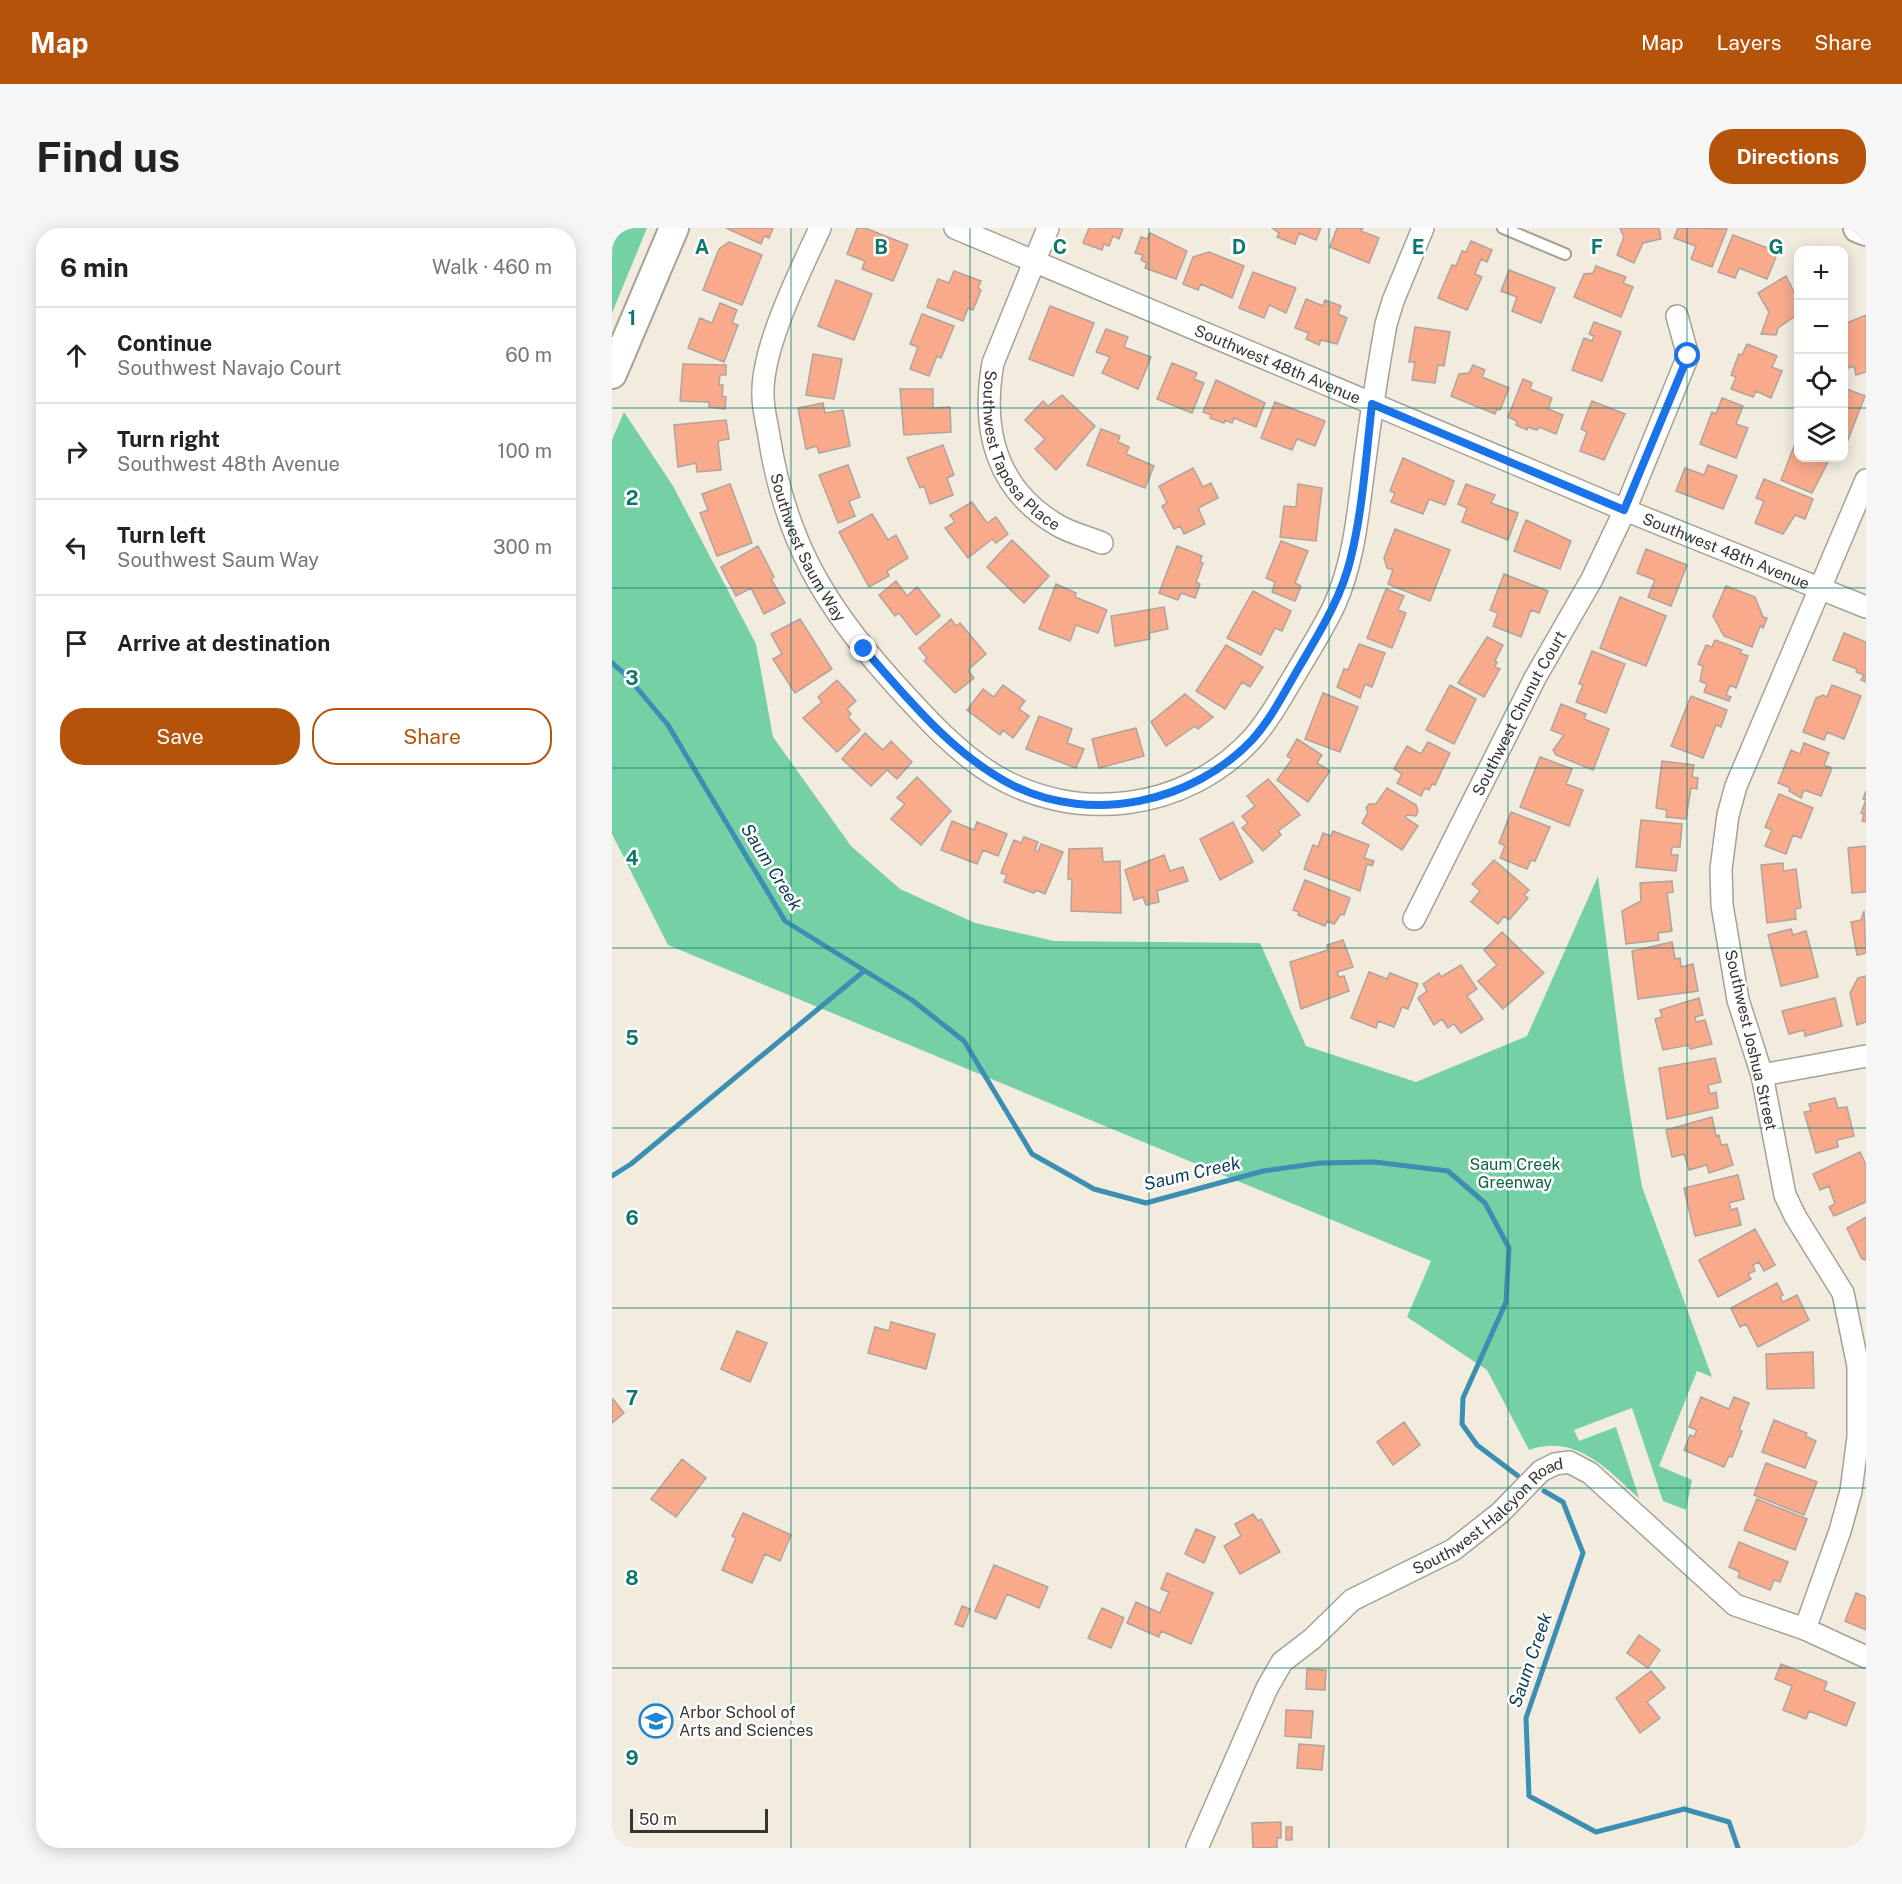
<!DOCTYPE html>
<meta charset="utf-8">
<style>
body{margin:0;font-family:"Public Sans",sans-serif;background:#f6f6f6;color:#222}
.controls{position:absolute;right:18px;top:18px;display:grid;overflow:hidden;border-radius:12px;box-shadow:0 3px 15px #0003}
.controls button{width:54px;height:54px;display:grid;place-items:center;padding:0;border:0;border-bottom:2px solid #e0e0e0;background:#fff;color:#222;font:30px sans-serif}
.scale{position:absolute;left:18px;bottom:15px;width:138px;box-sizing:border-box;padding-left:6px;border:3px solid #383530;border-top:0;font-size:16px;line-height:21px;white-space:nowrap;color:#383530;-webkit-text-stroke:4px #fff;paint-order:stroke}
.stop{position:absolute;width:18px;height:18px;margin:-14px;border:4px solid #1a73e8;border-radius:50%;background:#fff}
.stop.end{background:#1a73e8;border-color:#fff;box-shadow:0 2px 6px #0008}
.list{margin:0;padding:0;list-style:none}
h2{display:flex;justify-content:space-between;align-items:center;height:78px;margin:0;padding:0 24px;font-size:26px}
h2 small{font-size:20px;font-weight:400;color:#767676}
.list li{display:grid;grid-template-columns:39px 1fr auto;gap:18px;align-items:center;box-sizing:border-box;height:96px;padding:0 24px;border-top:2px solid #e0e0e0}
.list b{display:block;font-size:22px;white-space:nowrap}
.list p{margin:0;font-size:20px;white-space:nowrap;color:#767676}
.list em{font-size:20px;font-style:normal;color:#767676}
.actions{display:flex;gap:12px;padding:18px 24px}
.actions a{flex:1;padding:14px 0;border:2px solid #b45309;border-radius:24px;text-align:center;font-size:21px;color:#b45309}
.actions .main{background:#b45309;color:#fff}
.icon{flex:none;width:33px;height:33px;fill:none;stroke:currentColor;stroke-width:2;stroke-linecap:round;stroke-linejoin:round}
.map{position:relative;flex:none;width:1254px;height:1620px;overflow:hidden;border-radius:24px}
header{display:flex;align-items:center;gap:36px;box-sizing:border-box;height:84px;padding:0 30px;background:#b45309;color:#fff}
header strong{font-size:28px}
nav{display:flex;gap:33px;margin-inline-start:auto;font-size:21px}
.intro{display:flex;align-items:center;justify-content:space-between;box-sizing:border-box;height:144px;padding:0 36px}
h1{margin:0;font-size:42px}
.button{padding:15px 27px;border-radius:24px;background:#b45309;color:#fff;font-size:21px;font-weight:700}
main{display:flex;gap:36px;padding:0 36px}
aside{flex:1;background:#fff;border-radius:24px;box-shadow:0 3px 15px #0003}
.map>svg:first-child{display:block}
.green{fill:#75d1a5}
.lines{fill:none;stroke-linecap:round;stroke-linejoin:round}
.stream{stroke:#3c8eb2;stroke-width:5}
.building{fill:#f9aa8b;stroke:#b1a29c;stroke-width:1.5}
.lane-casing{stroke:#a7a194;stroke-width:14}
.street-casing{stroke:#a7a194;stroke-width:24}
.secondary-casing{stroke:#a7a194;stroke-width:32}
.lane{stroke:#fff;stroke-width:10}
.street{stroke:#fff;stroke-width:21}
.secondary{stroke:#fff;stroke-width:28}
.route{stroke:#1a73e8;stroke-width:8}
.grid{fill:none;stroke:#0f766e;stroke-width:1.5;stroke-opacity:0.55}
.labels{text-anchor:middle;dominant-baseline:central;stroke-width:5;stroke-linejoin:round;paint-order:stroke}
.street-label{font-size:16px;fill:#383530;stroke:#fff}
.park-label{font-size:16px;fill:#0b6444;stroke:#fff}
.poi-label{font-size:16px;fill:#383530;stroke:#fff;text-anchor:start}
.water-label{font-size:18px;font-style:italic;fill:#0d3f55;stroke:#fff}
.grid-label{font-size:20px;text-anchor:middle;font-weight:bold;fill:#0f766e;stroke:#fff;stroke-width:5;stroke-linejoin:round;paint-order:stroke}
</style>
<header>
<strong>Map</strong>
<nav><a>Map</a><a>Layers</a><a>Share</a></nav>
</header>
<div class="intro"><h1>Find us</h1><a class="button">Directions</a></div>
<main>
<aside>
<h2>6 min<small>Walk · 460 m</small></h2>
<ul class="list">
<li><svg class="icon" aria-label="ahead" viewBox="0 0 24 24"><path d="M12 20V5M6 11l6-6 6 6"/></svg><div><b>Continue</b><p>Southwest Navajo Court</p></div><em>60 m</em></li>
<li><svg class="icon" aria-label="right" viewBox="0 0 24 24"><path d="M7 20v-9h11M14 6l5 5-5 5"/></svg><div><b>Turn right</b><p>Southwest 48th Avenue</p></div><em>100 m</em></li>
<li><svg class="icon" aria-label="left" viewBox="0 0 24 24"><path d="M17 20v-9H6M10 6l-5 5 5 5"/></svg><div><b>Turn left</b><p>Southwest Saum Way</p></div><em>300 m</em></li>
<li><svg class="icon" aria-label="arrive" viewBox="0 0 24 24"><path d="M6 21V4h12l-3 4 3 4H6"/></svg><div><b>Arrive at destination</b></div></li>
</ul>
<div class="actions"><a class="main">Save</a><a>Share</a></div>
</aside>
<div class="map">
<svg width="1254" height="1620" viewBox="0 0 1254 1620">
<rect width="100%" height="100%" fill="#f2ecde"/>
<path class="green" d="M0 0H35L0 85Z
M12 184 61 258 144 416 161 509 239 618 288 661 363 695 442 713 648 715 694 818 804 854 915 808 986 648 1011 842 1030 959 1100 1149 1085 1143 1047 1238 1080 1252 1074 1282 1051 1273 1020 1180 962 1202 967 1213 1004 1199 1027 1270C996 1242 964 1205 917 1222L875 1142 795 1089 819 1033 56 717 0 606V212Z"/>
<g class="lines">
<path class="stream" d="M0 435 14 447 56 497 173 693 300 772 352 813 420 926 482 961 534 975 651 943 708 935 763 934 836 943 873 975 897 1020 894 1074 851 1170 850 1196 865 1217 906 1248
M0 948 19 936 252 743
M932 1263 951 1274 971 1325 914 1490 917 1568 984 1604 1072 1581 1117 1594 1126 1620"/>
</g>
<path class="building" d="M114 0H161L157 10 152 8 149 16Z
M245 0H253L296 17 281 53 250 41 253 33 235 26Z
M477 0H511L507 11 501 8 497 18 492 16 490 22 471 15Z
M660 0H709L704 12 687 5 683 16 665 9 667 5Z
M725 0H751L749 3 767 10 757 35 718 19Z
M1008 0H1047L1049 11 1031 15 1022 35 1005 27 1012 9Z
M1066 0 1115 1 1100 39 1079 31 1084 18 1062 10Z
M538 5 575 23 564 51 533 40 535 35 529 32 531 27 523 25 529 9 535 11Z
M1121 7 1166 24 1155 51 1127 40 1123 50 1106 44Z
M859 13 880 22 875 34 869 31 863 46 870 49 855 82 826 70 840 37 844 38 850 23 854 24Z
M117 14 150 27 130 77 91 62 107 21Z
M597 24 632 38 620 70 589 56 586 62 571 56 581 29Z
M984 38 1014 49 1011 55 1021 59 1009 89 962 69 972 46 981 45Z
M897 42 943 60 929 95 900 83 905 69 889 63Z
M342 43 369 53 366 60 369 62 361 82 356 80 351 93 315 79 326 51 337 55Z
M641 44 684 60 674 85 657 77 652 90 627 80Z
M1174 48 1183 66 1186 64V94L1182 89 1166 100 1164 107 1149 106 1157 84 1146 65Z
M224 52 260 66 242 112 206 98Z
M694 71 711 78 713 72 729 78 726 86 735 90 725 116 709 112 707 117 694 111 697 105 683 100Z
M108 75 125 82 120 95 126 97 112 134 76 120 88 90 100 95Z
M438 78 482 95 461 148 417 131Z
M310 86 342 98 329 130 325 128 317 148 298 141 306 119 298 116Z
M1254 87V144L1244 147 1242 138 1236 140 1232 125V96Z
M982 94 1009 104 990 153 960 142 972 110 980 113 982 108 977 106Z
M803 99 838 104 832 138 826 137 823 155 800 152 803 134H797Z
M494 101 516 109 512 119 539 129 526 161 490 145 498 129 484 124Z
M1135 116 1165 128 1160 139 1170 143 1159 170 1144 163 1141 169 1119 161 1124 149 1119 147 1127 126 1130 127Z
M201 126 230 131 222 171 194 167Z
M560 135 585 145 582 151 592 155 580 185 545 171Z
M71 136 114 137V147H108L107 157H111L110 168 114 169 113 181 97 179V174L68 173Z
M861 137 873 142 870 149 897 160 888 182 885 181 883 186 839 168 847 146 857 145Z
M911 151 920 155 918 161 940 170 936 181 951 187 944 206 927 199 925 202 916 199 915 202 904 197 905 193 896 189Z
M604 152 653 175 644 199 622 190 620 195 613 192 612 195 598 190 599 187 591 184Z
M1232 160 1253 168 1235 214 1232 213Z
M288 161H321V180L338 179 339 204 292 207Z
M450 167 483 198 444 242 423 221 433 211 413 192 431 173 436 178Z
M1110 170 1131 178 1124 196 1136 200 1124 230 1088 216 1100 184 1104 186Z
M980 173 1013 186 992 232 968 223 975 204 969 201Z
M663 174 713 193 703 218 685 211 680 222 649 210Z
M211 175 213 185 231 182 238 218 207 225 205 218 194 221 186 180Z
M114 192 117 211 106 213 109 242 85 244 84 235 66 239 62 197Z
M489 201 508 208 506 214 517 219 514 226 542 238 533 260 475 237Z
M1186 208V230H1218L1200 265 1169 252Z
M331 217 342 247 335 250 341 267 318 276 312 258 308 260 295 230Z
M791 230 842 253 833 277 817 271 811 286 779 274 783 265 778 263Z
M236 237 248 269 237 273 243 288 226 295 207 247Z
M1096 237 1125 248 1111 281 1064 263 1073 240 1092 247Z
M581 240 591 259 599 255 606 270 586 280 593 296 572 306 568 298 562 301 550 278 555 275 547 258Z
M1152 251 1201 271 1193 291 1183 287 1171 306 1143 295 1152 273 1144 270Z
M118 256 140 315 105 328 88 285 96 282 90 266Z
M686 256 710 260 704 313 668 309 672 278 684 279Z
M854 256 883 267 879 275 906 285 896 312 850 294 855 280 846 276Z
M360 274 375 295 384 289 396 306 384 315 380 311 356 330 333 300 343 294 338 287Z
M260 286 276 312 284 307 296 330 275 343 277 348 257 359 227 304Z
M914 292 959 313 948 341 902 323Z
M783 301 838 322 818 373 776 356 781 342 775 340 772 330Z
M400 312 437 348 412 375 375 339Z
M669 313 696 323 683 355 689 358 683 373 660 364 663 354 654 350Z
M146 318 162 349 159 351 173 375 152 386 139 360 124 368 109 339Z
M565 318 590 328 588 334 591 335 584 354 588 356 583 370 569 365 566 372 547 365Z
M1034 321 1075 337 1059 378 1036 369 1043 352 1025 345Z
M892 346 936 363 927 385 919 382 909 409 881 398 886 385 878 382Z
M284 353 295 368 305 359 328 388 304 407 287 385 283 388 267 367Z
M444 356 464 365 463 369 495 382 486 405 464 397 458 413 427 401Z
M1114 358 1143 369 1151 389 1155 390 1151 400 1148 398 1140 419 1112 408 1101 388Z
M774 361 792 368 786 382 794 385 780 420 755 410Z
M641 363 679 383 670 403 663 400 649 427 615 410Z
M1008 369 1054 388 1034 438 988 420Z
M552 379 556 401 537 405 538 411 503 418 499 388Z
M188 391 220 441 183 465 161 431 170 426 159 406Z
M339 391 344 398 348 395 374 426 356 442 362 450 343 465 312 433 315 430 307 420Z
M1232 405 1254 414V454L1249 452 1252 447 1244 444 1245 441 1221 432Z
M875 409 891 417 883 433 885 434 883 439 888 441 872 469 846 455Z
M1103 412 1130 422 1128 425 1136 428 1124 460 1118 457 1114 467 1119 469 1117 473 1092 464 1095 456 1088 453 1091 438 1086 436 1094 417 1100 419Z
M747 416 773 425 760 459 753 456 748 470 725 459 732 441 736 442Z
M614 417 651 439 638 459 630 454 613 481 584 463Z
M980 423 1013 436 994 485 964 474 971 457 967 456Z
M225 452 244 473 235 481 239 486 236 489 248 502 225 524 191 490 210 474 206 469Z
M391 457 413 473 407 481 417 488 401 510 391 502 388 507 355 482 371 461 382 469Z
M838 457 864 471 842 516 814 502Z
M1220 457 1249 468 1232 511 1215 504 1212 512 1191 504 1204 470 1211 467 1215 469Z
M711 465 746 479 728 524 693 511Z
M573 466 601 489 586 501 583 498 554 518 539 494Z
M1079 468 1115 482 1109 499 1104 497 1091 530 1059 518Z
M949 476 974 486 972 491 997 501 981 542 944 527 941 522 952 507 939 502Z
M427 488 460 501 455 515 472 521 464 540 414 521Z
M524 500 532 528 487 540 480 511Z
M253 505 271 522 279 513 300 534 285 551 275 542 259 558 230 531Z
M685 511 710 527 705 535 718 543 696 574 665 552 680 531 675 528Z
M816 514 838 525 823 557 820 556 817 562 813 560 809 568 785 555 790 546 782 541 795 518 809 526Z
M1192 515 1217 525 1212 537 1220 540 1209 568 1192 562 1189 570 1177 563 1178 560 1166 555 1179 522 1188 526Z
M928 529 960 541 954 556 971 562 957 598 908 579Z
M1050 533 1082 537 1080 549 1086 550 1085 561 1079 560 1074 591 1054 589 1055 582 1044 580Z
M305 549 339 583 309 617 279 591 293 576 285 570Z
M656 551 688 587 666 603 669 607 651 623 630 600 636 595 630 588 643 578 635 568Z
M775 560 804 577 806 583 804 588 795 587 793 589 806 598 790 622 750 595 756 585 754 580 757 576H764Z
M1254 563V594L1250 593 1252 586 1249 585 1254 572 1251 571Z
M1167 566 1201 580 1189 610 1181 607 1174 626 1153 618 1160 602 1153 599Z
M899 584 938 599 923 633 919 632 915 641 888 630 893 618 887 615Z
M1029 592 1070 596 1068 619H1060L1059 627H1066L1064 643 1024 639Z
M340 593 362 602 365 594 395 606 386 628 371 622 365 636 329 622Z
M621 594 641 634 608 652 588 611Z
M721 603 757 617 752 630 762 633 760 638 755 636 748 663 692 641 701 617 706 619 711 605 719 608Z
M412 609 426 614 423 622 426 624 429 616 451 624 433 666 424 662 422 665 392 654 395 647 389 645 402 612 409 615Z
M1254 618V664L1240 665 1236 620Z
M490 620 491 634 508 633 509 685 459 683 460 651H456L457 621Z
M552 627 558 643 571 639 576 653 545 663 547 674 534 677 531 669 522 672 513 642Z
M882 632 917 662 912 667 916 670 897 692 892 688 886 696 859 674 868 663 860 656Z
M1171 635V643L1184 641 1189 680 1183 681 1184 691 1155 695 1149 637Z
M693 652 738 670 732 687 729 686 722 696 715 693 713 698 686 687 687 684 681 682Z
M1060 653 1061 664 1055 665 1060 703 1046 705 1047 712 1014 716 1010 683 1029 673 1028 655Z
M1252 683 1254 725 1245 727 1239 694 1249 692Z
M1179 701 1181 707 1194 703 1206 749 1169 758 1156 707Z
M890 704 932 745 891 781 866 753 885 737 872 722Z
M731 712 741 739 725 744 727 749 732 748 737 763 689 781 678 734 716 722 715 717Z
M1060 714 1063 731 1068 730 1069 739 1081 736 1086 763 1026 771 1020 723Z
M849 737 865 761 855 768 871 791 849 805 842 796 836 800 830 791 822 797 806 770 815 763 811 756 827 745 829 749Z
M757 744 775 751 778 745 806 756 796 781 790 779 782 799 766 793 764 800 739 790Z
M1254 748V794L1245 797 1238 765 1246 750Z
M1087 770 1091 787 1083 789 1084 794 1093 792 1100 816 1078 821 1077 817 1051 822 1043 791 1050 789 1048 782Z
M1223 770 1230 798 1193 808 1192 802 1177 806 1170 783Z
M1103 830 1109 854 1096 857 1098 866 1104 864 1106 880 1055 891 1047 840Z
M1223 870 1226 880 1235 879 1242 908 1225 912 1226 919 1204 925 1192 884 1199 883 1197 876Z
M1100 889 1104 908 1107 907 1109 917 1115 916 1121 937 1097 945 1095 937 1077 942 1072 926 1060 929 1054 902Z
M1248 924 1254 937V974L1222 988 1217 979 1223 976 1217 958 1208 962 1201 946Z
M1126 947 1132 971 1117 975 1119 982 1125 980 1129 997 1083 1008 1072 960Z
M1254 989V1032L1250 1031 1235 1000Z
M1143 1001 1163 1037 1152 1043 1147 1034 1141 1037 1143 1043 1136 1046 1139 1051 1106 1069 1087 1032Z
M1165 1055 1171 1067 1168 1069 1171 1074 1185 1067 1197 1092 1146 1119 1134 1096 1128 1099 1119 1080Z
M279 1094 323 1106 314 1141 256 1125 263 1099 277 1103Z
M125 1103 155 1115 138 1154 109 1141Z
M1201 1124 1202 1160 1155 1161 1154 1126Z
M1089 1169 1117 1181 1122 1169 1137 1175 1127 1202 1130 1203 1120 1229 1117 1228 1112 1239 1072 1222 1078 1207 1082 1209 1085 1202 1077 1199Z
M1 1171 12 1185 0 1195V1172Z
M1162 1192 1195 1205 1193 1208 1204 1213 1193 1240 1150 1224Z
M792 1194 808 1217 781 1237 765 1214Z
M70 1231 94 1250 64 1289 39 1271Z
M1154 1235 1205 1254 1192 1287 1142 1267Z
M1145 1271 1195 1291 1183 1322 1132 1302Z
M131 1285 179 1307 168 1333 153 1326 140 1355 110 1342 124 1310 120 1308Z
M641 1286 646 1293 649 1291 668 1324 628 1346 612 1318 629 1308 623 1296Z
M584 1301 603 1309 592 1335 573 1326Z
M1127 1314 1176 1334 1168 1354 1162 1352 1158 1362 1126 1349 1128 1344 1117 1339Z
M382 1337 436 1359 427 1380 395 1366 384 1391 363 1383Z
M555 1345 601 1365 579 1416 549 1403 547 1409 515 1395 524 1374 548 1385 557 1364 549 1361Z
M1244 1365 1254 1369V1402L1233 1393Z
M350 1378 358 1381 351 1399 343 1396Z
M490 1380 512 1390 499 1420 476 1410Z
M1027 1407 1048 1422 1036 1440 1015 1425Z
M1169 1436 1215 1454 1212 1462 1243 1475 1234 1498 1197 1483 1194 1491 1171 1482 1180 1458 1163 1451Z
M695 1441 714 1442 713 1462 694 1461Z
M1039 1443 1053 1460 1035 1474 1048 1490 1028 1505 1004 1470Z
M674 1482 701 1483 699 1510 673 1508Z
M687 1516 712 1518 710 1542 685 1540Z
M669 1594V1610H665V1620H641L640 1595Z
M674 1599H680V1612H674Z"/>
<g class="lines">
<g class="lane-casing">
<path id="lane" d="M891 0 953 26"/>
</g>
<g class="street-casing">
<g id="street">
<path id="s1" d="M208 0C188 44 149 120 151 168 151 181 155 195 157 208 173 312 212 377 281 454 311 487 344 524 382 547 464 596 573 583 639 512 656 494 668 471 681 450 695 426 710 403 722 378 743 332 746 282 753 232 759 186 766 141 774 96L781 73 811 0"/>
<path id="s2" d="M343 0 1013 282 1254 379"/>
<path id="s3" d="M436 0 381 135C369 202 384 262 447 298 459 305 476 309 490 315"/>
<path id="s4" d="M802 691 923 450 980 351 1013 282 1076 128 1065 88"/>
<path d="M1150 847 1254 828"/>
<path d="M1193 1401 1228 1303 1239 1263 1246 1209V1138L1231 1065 1183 988 1173 967 1150 847 1126 772 1110 677 1109 641 1116 587 1124 558 1254 252"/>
<path id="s5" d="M585 1620 655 1460 670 1434 700 1411 740 1372 841 1322 888 1285 929 1243 943 1236 957 1234 978 1245 1123 1377 1193 1401 1254 1429"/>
</g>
</g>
<g class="secondary-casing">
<path id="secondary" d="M1246 0 1254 3
M0 146 62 0"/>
</g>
<use href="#lane" class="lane"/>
<use href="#street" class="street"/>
<use href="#secondary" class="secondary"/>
</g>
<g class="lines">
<path class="route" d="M252 421C295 470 342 528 402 558 480 596 580 575 640 512 660 490 674 461 689 436 709 402 730 368 739 329 751 280 754 227 760 176L1012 282 1076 128"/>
</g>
<path class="grid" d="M179 0V1620M358 0V1620M537 0V1620M717 0V1620M896 0V1620M1075 0V1620M0 180H1186M1232 180H1254M0 360H1254M0 540H1254M0 720H1254M0 900H1254M0 1080H1254M0 1260H1254M0 1440H1254"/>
<defs>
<g id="school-ring" transform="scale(1.725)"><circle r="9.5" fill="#fff" stroke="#2085d0" stroke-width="1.5"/><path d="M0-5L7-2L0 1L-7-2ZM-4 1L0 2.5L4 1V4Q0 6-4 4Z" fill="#2085d0"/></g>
</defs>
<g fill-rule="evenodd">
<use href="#school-ring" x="44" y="1493"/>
</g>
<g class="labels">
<g class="street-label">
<text stroke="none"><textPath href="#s2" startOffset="350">Southwest 48th Avenue</textPath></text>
<text stroke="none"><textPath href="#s3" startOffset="244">Southwest Taposa Place</textPath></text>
<text stroke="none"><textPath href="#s1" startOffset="338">Southwest Saum Way</textPath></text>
<text stroke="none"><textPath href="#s2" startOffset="836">Southwest 48th Avenue</textPath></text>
<text stroke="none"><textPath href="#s4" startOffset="231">Southwest Chunut Court</textPath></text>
<text transform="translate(1139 812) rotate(77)">Southwest Joshua Street</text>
<text stroke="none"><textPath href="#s5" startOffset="460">Southwest Halcyon Road</textPath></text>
</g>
<g class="park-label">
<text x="903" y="936">Saum Creek<tspan x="903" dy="18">Greenway</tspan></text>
</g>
<g class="poi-label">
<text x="67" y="1484">Arbor School of<tspan x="67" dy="18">Arts and Sciences</tspan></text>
</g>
<g class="water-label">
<text transform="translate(160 639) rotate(58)">Saum Creek</text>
<text transform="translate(580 945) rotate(-13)">Saum Creek</text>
<text transform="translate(918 1432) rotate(-71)">Saum Creek</text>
</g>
</g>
<g class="grid-label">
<text x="90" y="26">A</text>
<text x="269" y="26">B</text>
<text x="448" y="26">C</text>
<text x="627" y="26">D</text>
<text x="806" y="26">E</text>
<text x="985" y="26">F</text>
<text x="1164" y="26">G</text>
<text x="20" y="97">1</text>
<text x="20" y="277">2</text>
<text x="20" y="457">3</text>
<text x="20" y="637">4</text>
<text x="20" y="817">5</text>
<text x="20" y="997">6</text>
<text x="20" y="1177">7</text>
<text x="20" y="1357">8</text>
<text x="20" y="1537">9</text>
</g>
</svg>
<div class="controls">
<button>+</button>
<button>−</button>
<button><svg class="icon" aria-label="locate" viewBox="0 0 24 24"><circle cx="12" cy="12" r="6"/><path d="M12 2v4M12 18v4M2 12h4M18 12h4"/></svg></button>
<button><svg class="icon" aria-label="layers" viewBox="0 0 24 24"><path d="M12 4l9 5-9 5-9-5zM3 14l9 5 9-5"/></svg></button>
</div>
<div class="scale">50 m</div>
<div class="stop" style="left:1076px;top:128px"></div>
<div class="stop end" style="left:252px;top:421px"></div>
</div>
</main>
